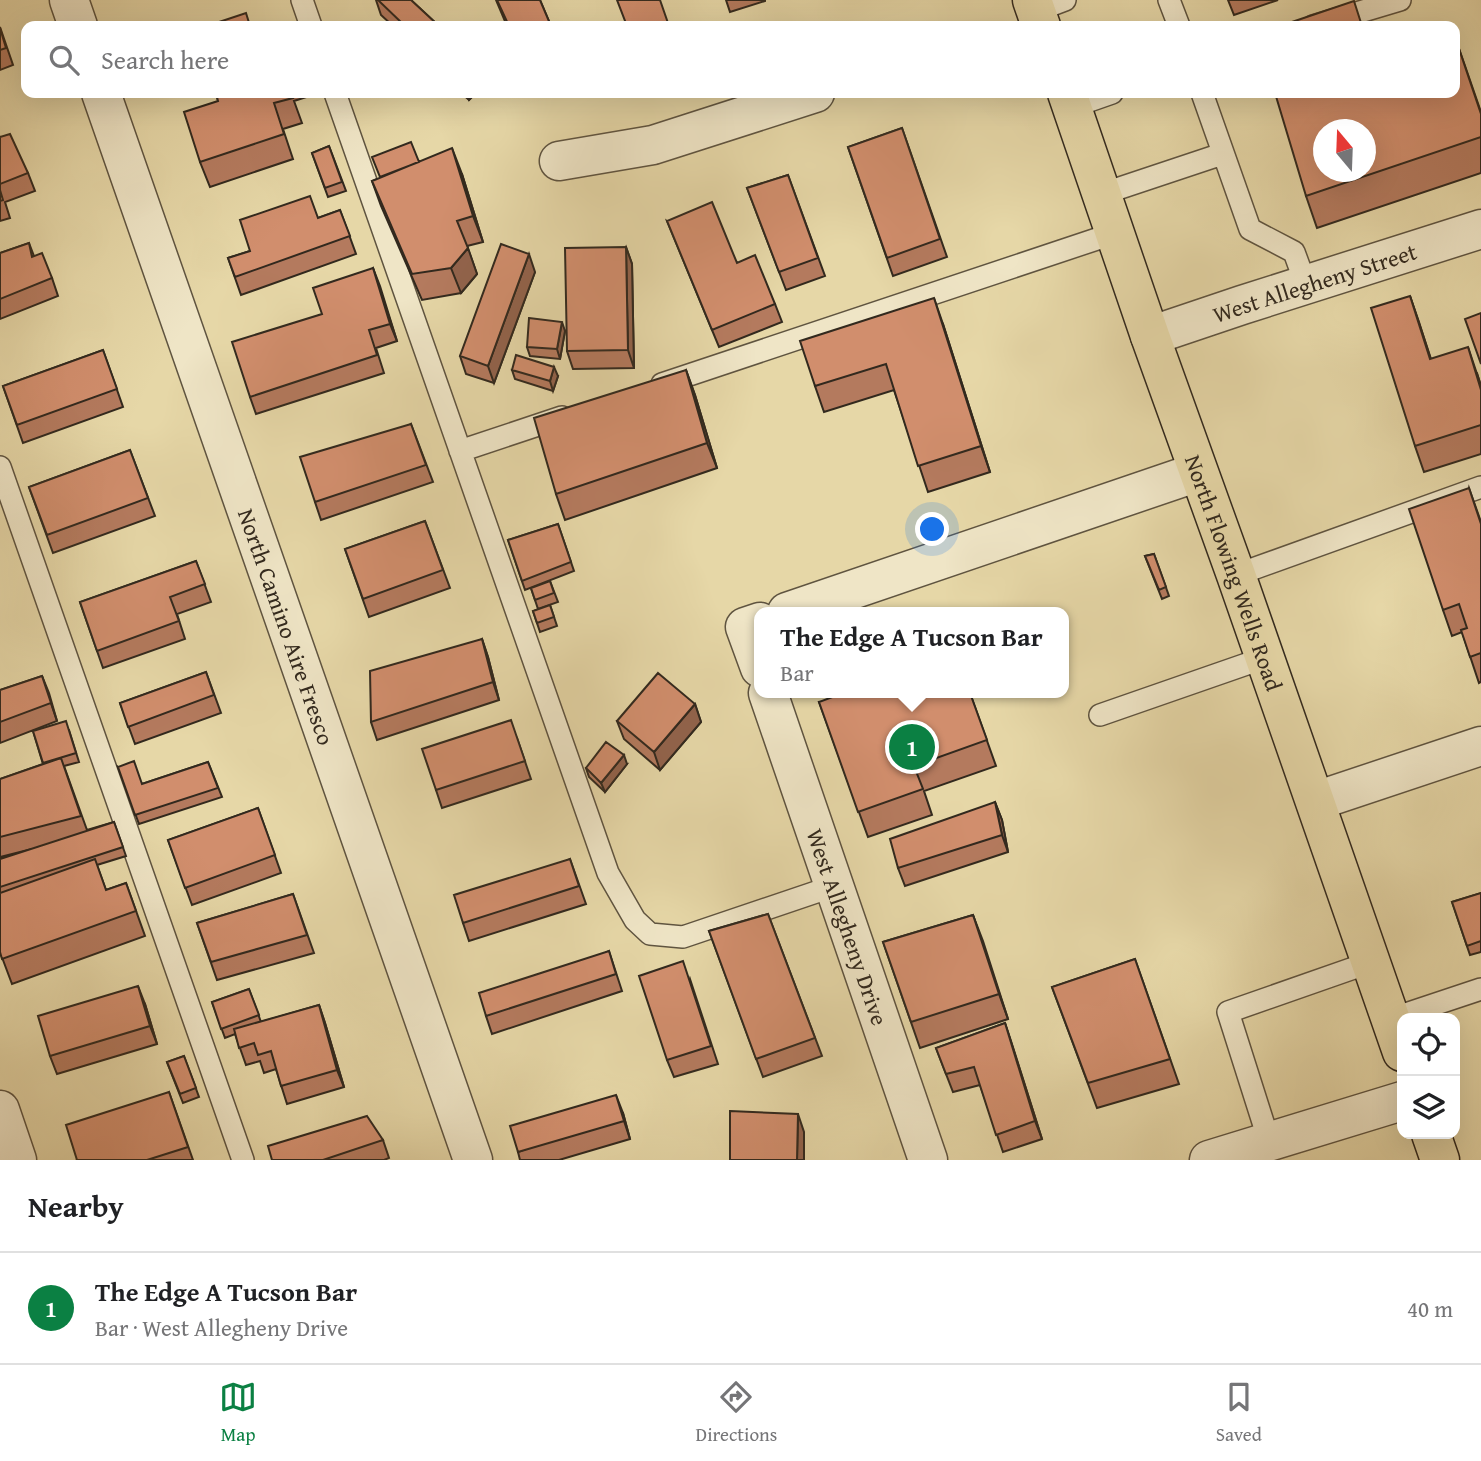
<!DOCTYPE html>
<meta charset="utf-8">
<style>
body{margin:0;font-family:"Gentium Book Plus",serif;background:#f2f2f2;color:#202124}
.controls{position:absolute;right:21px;bottom:21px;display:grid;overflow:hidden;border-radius:14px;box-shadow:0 7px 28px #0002}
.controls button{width:63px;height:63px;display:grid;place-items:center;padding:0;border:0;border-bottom:2px solid #e0e0e0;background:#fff;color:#202124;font:35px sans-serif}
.compass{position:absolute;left:1313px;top:119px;width:63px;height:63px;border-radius:50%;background:#fff;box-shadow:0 7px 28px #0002;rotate:341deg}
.you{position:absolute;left:933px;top:530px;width:24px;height:24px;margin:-18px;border:5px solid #fff;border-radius:50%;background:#1a73e8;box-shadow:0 0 0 10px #1a73e833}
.badge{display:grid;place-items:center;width:46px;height:46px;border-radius:50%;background:#0b8043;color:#fff;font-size:23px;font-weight:700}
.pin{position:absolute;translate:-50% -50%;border:4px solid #fff;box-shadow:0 2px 7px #0006}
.popup{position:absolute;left:754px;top:607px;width:315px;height:91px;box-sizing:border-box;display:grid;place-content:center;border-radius:14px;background:#fff;filter:drop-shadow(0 2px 5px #0005);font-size:23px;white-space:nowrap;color:#757577}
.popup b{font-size:26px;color:#202124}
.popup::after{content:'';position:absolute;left:50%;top:100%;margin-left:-14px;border:14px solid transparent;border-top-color:#fff}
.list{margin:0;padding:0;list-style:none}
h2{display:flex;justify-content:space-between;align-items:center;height:91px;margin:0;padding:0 28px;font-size:30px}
h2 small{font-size:23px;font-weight:400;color:#757577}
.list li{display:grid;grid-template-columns:46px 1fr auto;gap:21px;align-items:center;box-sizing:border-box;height:112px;padding:0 28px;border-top:2px solid #e0e0e0}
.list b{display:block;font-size:26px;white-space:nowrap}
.list p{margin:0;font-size:23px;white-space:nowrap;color:#757577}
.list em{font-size:23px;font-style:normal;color:#757577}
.icon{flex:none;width:38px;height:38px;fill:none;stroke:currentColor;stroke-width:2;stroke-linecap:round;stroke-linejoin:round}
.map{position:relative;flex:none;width:1481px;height:1160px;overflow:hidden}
.search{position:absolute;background:#fff;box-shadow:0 7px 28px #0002;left:21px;right:21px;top:21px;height:77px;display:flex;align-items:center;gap:18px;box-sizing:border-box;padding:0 24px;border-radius:14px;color:#757577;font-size:26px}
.sheet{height:203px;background:#fff}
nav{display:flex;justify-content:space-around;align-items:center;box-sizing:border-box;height:98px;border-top:2px solid #e0e0e0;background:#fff;font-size:19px;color:#757577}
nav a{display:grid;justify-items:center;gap:4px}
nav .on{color:#0b8043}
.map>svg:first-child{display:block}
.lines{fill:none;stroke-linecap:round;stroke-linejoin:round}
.service-casing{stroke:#5f5440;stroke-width:24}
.minor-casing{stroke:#5f5440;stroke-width:41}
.primary-casing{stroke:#32291e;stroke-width:41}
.service{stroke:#efe5c6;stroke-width:21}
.minor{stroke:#efe5c6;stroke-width:38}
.primary{stroke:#e6d7a7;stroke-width:38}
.wall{fill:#b47a5e;stroke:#32291e;stroke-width:2}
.shaded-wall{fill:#92634c;stroke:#32291e;stroke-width:2}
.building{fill:#d18e6d;stroke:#32291e;stroke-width:2;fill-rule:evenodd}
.labels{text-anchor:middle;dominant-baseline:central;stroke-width:7;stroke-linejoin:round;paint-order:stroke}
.street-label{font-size:23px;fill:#32291e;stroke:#efe5c6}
</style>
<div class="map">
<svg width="1481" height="1160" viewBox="0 0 1481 1160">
<rect width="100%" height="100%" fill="#e6d7a7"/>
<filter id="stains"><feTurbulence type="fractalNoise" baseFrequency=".00286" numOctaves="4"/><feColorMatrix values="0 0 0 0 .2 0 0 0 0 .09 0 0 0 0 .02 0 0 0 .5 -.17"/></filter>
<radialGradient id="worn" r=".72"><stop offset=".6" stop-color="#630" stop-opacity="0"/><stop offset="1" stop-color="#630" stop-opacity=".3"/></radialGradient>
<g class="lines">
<g class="service-casing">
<path id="service" d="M302 0 311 26
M1169 0 1179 26
M1036 11 1065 0
M1313 26 1400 0
M335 93 608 873 635 920 650 934 683 937 834 886
M1202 93 1250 229 1294 252 1306 285
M1072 107 1112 93
M1102 194 1222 154
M662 384 1115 233
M460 451 562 417
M0 467 243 1160
M1236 575 1481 487
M1100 715 1264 658
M1391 1019 1481 989
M1269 1141 1228 1012 1371 962"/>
</g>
<g class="minor-casing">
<g id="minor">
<path d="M69 0 78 26"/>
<path id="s1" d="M101 93 473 1160"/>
<path d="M559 161 653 145 815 93"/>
<path id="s2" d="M1150 336 1242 305 1481 229"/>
<path d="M787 612 1198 472"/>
<path d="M760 622 745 627 760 668"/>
<path id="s3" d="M768 693 928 1160"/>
<path d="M1316 801 1481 746"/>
<path d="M0 1110 17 1160"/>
<path d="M1209 1160 1402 1101"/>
</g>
</g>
<g class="primary-casing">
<g id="primary">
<path d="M1032 0 1041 26"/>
<path id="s4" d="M1067 93 1150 336 1236 575 1402 1052"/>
<path d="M1431 1134 1440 1160"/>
</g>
</g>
<use href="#service" class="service"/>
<use href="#minor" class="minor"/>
<use href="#primary" class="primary"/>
</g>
<path class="wall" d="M376 0H411L439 26H393L381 15Z
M496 0H540L551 26H507Z
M726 0H765V1L730 12Z
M1228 0H1278L1234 15Z
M0 27 13 65 0 70Z
M1455 37 1481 112V173L1317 228 1306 196 1455 93Z
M216 93H312L313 95 294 101 302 123 283 129 293 159 210 187 200 162 218 101Z
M461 93H476L469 100Z
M902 128 947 257 893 276 848 147Z
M0 137 28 173 35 191 5 202 10 218 0 221Z
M329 146 346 191 328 197 312 153Z
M419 162 462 174 483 242 467 246 477 274 461 293 422 300 381 206 372 181Z
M788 175 825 276 786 290 747 188Z
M340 210 356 254 241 295 228 258 250 251 318 218Z
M667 221 737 263 775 304 782 322 719 347Z
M29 243 34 256 52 278 58 296 0 319V253Z
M626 247 632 264 634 368 573 369 567 351Z
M373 268 397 341 376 348 384 373 256 414 250 397 322 314Z
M535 272 494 383 466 374 460 356Z
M1410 296 1431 359 1477 373 1481 386V454L1424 472 1415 446Z
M943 324 990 472 928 492 894 390 824 412 815 386Z
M565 331 560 359 530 356 527 347Z
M103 350 123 407 23 443 3 386Z
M512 370 558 376 553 391 515 379Z
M686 370 695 395 717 468 565 520 556 494Z
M411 424 433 482 321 520 315 502Z
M130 450 155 516 53 553 29 487Z
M1469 488 1481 522V682L1479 683 1462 632 1452 636 1443 610Z
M425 521 450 588 369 617 345 549Z
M558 524 574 571 525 590 508 540Z
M1154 554 1169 596 1162 599 1145 556Z
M196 561 211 602 177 614 185 639 103 668 80 602Z
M550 581 558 602 538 609 531 588Z
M550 605 557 626 540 632 533 611Z
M482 639 488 657 499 700 377 740 371 722Z
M206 672 221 713 135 744 120 703Z
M42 676 57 721 0 743V690Z
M970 693 996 766 924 791 932 815 868 837 819 702Z
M695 704 701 722 660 770 624 739 617 721Z
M69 730 79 762 64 766 87 830 114 822 126 856 97 865 106 890 126 883 145 936 12 984 0 952V859L32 849 0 857V779L43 764 33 731Z
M517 738 531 779 442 808 436 790Z
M208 762 222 797 139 824 118 767 142 784Z
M627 764 605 792 589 777 586 768Z
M995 802 1002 820 1008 852 905 886 898 868Z
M258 808 281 873 192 905 168 840Z
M570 859 586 904 469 941 463 923Z
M1481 893V952L1470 955 1452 902Z
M293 894 314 953 217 980 197 923Z
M768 914 822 1056 763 1077 709 931Z
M973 915 1008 1019 920 1048 883 942Z
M609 951 622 991 492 1034 486 1016Z
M1135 959 1179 1084 1097 1108 1052 987Z
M690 979 718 1064 674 1077 667 1060Z
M249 989 261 1022 319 1005 325 1023 344 1087 287 1104 276 1069 264 1073 260 1061 246 1065 235 1034 225 1038 212 1002Z
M145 1004 157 1044 57 1074 50 1056Z
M1005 1023 1042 1139 1003 1152 980 1085 953 1092 936 1048Z
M184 1056 199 1097 183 1103 167 1062Z
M169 1092 193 1160H77Z
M623 1113 630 1139 559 1160H520L518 1152Z
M383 1140 389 1158 384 1160H272Z"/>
<path class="shaded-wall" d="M466 93H476L469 100Z
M452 148 462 174 483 242 473 216Z
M626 247 632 264 634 368 628 350Z
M468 248 477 274 461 293 451 268Z
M529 254 535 272 494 383 488 366Z
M373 268 380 286 397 341 390 324Z
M1410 296 1419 322 1439 385 1430 359Z
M934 298 943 324 990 472 981 446Z
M562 322 565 331 560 359 557 349Z
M1468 347 1481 386V390Z
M554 367 558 376 553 391 550 381Z
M686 370 695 395 717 468 707 443Z
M482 639 488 657 499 700 493 682Z
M42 676 49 693 57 721Z
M695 704 701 722 660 770 654 752Z
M624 755 627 764 605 792 601 783Z
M995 802 1002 820 1008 852 1002 835Z
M973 915 983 941 1008 1019 999 994Z
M138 986 145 1004 157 1044 150 1026Z
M319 1005 325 1023 344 1087 337 1070Z
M1005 1023 1011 1041 1042 1139 1035 1121Z
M616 1095 623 1113 630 1139 624 1121Z
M798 1114 804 1132V1160H797Z"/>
<path class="building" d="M378 0H411L439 26H405Z
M497 0H540L551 26H509Z
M617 0H660L669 26H627Z
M1354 1 1362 26H1280Z
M246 13 250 26H207Z
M0 28 6 48 0 50Z
M1455 37 1481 114V137L1306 196 1275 93H1455ZM1324 130H1366V172H1324Z
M216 93H291L293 98 274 103 284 134 200 162 184 112 218 101Z
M902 128 940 239 887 258 848 147Z
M10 134 28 173 0 184V137Z
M411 142 419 162 380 177 372 157Z
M329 146 342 182 325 188 312 153Z
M452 148 473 216 457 221 468 248 451 268 412 274 372 181Z
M788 175 818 258 779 272 747 188Z
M0 190 3 200 0 201Z
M310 196 318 218 340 210 350 236 235 277 228 258 250 251 240 220Z
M712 202 737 263 755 255 775 304 712 330 667 221Z
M29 243 32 257 42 253 52 278 0 299V253Z
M501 244 529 254 488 366 460 356Z
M626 247 628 350 567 351 565 248Z
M373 268 390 324 369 330 377 355 250 397 232 342 322 314 313 288Z
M1410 296 1430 359 1468 347 1481 390V425L1415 446 1371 308Z
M934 298 981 446 918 466 886 364 815 386 800 341Z
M1481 313V364L1465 319Z
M529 318 562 322 557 349 527 347Z
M103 350 117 389 17 425 3 386Z
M516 355 554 367 550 381 512 370Z
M686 370 707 443 556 494 534 418Z
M411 424 426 465 315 502 300 457Z
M130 450 148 498 47 535 29 487Z
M1469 488 1481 524V653L1470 657 1461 630 1467 628 1459 604 1443 610 1409 509Z
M425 521 443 570 363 599 345 549Z
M558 524 571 562 522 581 508 540Z
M1154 554 1166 587 1159 590 1145 556Z
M196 561 205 584 170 597 179 621 97 651 80 602Z
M550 581 554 593 535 600 531 588Z
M550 605 554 617 537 623 533 611Z
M482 639 493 682 371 722 370 671Z
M206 672 214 695 128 727 120 703Z
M658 673 695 704 654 752 617 721Z
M42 676 51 703 0 722V690Z
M843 693H970L987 740 914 766 923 789 858 812 819 702Z
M511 720 525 761 436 790 422 749Z
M66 721 76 753 43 763 33 731Z
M606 742 624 755 601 783 586 768Z
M61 758 81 816 0 837V779Z
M134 761 142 784 208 762 218 788 135 815 118 767Z
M995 802 1002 835 898 868 890 839Z
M258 808 275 855 185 888 168 840Z
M114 822 123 847 0 887V859Z
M95 859 106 890 126 883 136 911 2 959 0 952V893Z
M570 859 579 886 463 923 454 895Z
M1481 893V941L1467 946 1452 902Z
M293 894 307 935 211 962 197 923Z
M768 914 815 1038 756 1059 709 931Z
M973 915 999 994 911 1022 883 942Z
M609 951 616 974 486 1016 479 993Z
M1135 959 1170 1059 1088 1083 1052 987Z
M683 961 711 1046 667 1060 639 976Z
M138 986 150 1026 50 1056 38 1016Z
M249 989 259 1015 221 1029 212 1002Z
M319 1005 337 1070 281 1086 271 1051 258 1055 254 1043 239 1048 234 1029Z
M1005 1023 1035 1121 996 1135 974 1067 946 1074 936 1048Z
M184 1056 196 1088 180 1094 167 1062Z
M169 1092 188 1147 147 1160H77L66 1125Z
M616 1095 624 1121 518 1152 510 1126Z
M730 1111 798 1114 797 1160H730Z
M367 1116 383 1140 323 1160H272L268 1146Z"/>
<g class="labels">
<g class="street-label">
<text stroke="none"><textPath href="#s2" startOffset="173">West Allegheny Street</textPath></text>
<text stroke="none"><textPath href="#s4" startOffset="508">North Flowing Wells Road</textPath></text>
<text stroke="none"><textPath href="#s1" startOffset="565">North Camino Aire Fresco</textPath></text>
<text stroke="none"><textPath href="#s3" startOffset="247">West Allegheny Drive</textPath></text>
</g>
</g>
<rect width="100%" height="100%" filter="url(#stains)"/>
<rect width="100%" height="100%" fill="url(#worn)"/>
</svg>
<div class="controls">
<button><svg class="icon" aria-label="locate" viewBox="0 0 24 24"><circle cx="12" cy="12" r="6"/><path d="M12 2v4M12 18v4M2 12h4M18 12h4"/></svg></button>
<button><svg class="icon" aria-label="layers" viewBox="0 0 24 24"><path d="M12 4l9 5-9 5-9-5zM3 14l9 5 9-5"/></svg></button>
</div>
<svg class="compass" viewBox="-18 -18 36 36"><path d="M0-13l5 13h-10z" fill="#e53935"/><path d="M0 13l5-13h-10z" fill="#757577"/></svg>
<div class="you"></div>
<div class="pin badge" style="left:912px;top:747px">1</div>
<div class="popup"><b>The Edge A Tucson Bar</b>Bar</div>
<div class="search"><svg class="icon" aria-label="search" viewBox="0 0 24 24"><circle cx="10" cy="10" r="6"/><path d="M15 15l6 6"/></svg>Search here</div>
</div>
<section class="sheet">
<h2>Nearby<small></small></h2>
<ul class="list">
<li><span class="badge">1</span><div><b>The Edge A Tucson Bar</b><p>Bar · West Allegheny Drive</p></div><em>40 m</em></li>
</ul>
</section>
<nav>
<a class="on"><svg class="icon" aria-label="map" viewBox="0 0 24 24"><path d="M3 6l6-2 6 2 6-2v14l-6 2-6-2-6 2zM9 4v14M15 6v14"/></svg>Map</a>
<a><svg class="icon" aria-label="directions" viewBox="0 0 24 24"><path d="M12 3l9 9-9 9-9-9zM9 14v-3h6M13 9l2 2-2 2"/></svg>Directions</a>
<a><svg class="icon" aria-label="saved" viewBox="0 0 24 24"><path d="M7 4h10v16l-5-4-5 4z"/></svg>Saved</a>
</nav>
